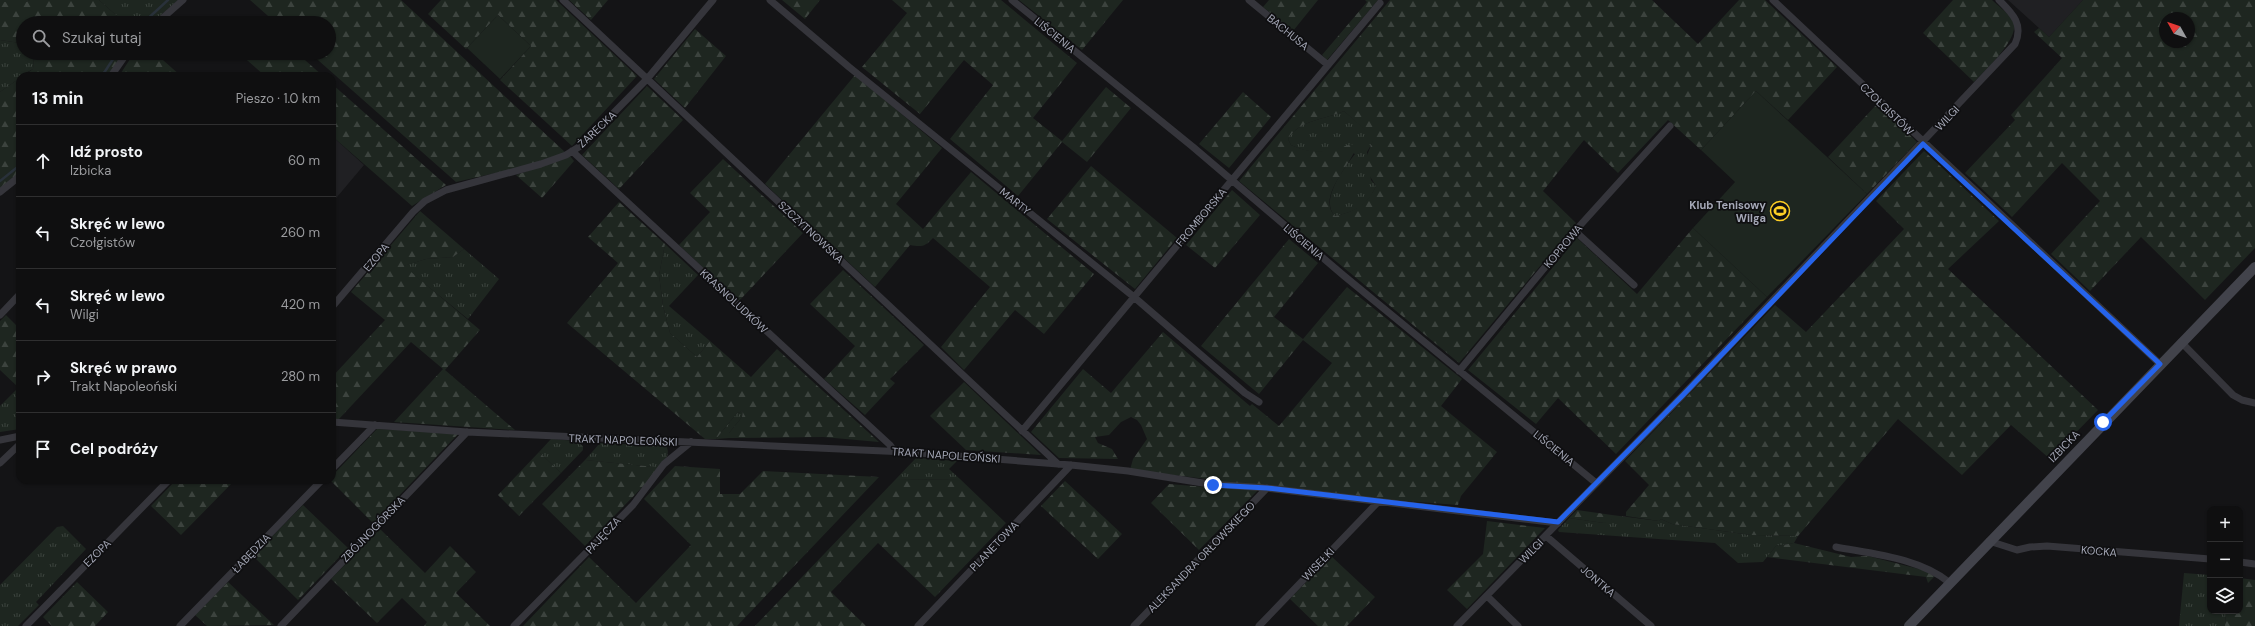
<!DOCTYPE html>
<html lang="pl">
<meta charset="utf-8">
<style>
body{margin:0;font-family:"DM Sans",sans-serif;background:#181819;color:#f1f3f6}
.controls{position:absolute;right:12px;bottom:12px;display:grid;overflow:hidden;border-radius:8px;box-shadow:0 1px 3px #0004}
.controls button{width:36px;height:36px;display:grid;place-items:center;padding:0;border:0;border-bottom:1px solid #2f2f30;background:#0f0f10;color:#f1f3f6;font:20px sans-serif}
.compass{position:absolute;left:2159px;top:12px;width:36px;height:36px;border-radius:50%;background:#0f0f10;box-shadow:0 1px 3px #0004;rotate:310deg}
.stop{position:absolute;width:12px;height:12px;margin:-9px;border:3px solid #2563eb;border-radius:50%;background:#fff}
.stop.end{background:#2563eb;border-color:#fff;box-shadow:0 1px 4px #0008}
.list{margin:0;padding:0;list-style:none}
h2{display:flex;justify-content:space-between;align-items:center;height:52px;margin:0;padding:0 16px;font-size:17px}
h2 small{font-size:13px;font-weight:400;color:#9b9c9f}
.list li{display:grid;grid-template-columns:26px 1fr auto;gap:12px;align-items:center;box-sizing:border-box;height:72px;padding:0 16px;border-top:1px solid #2f2f30}
.list b{display:block;font-size:15px;white-space:nowrap}
.list p{margin:0;font-size:13px;white-space:nowrap;color:#9b9c9f}
.list em{font-size:13px;font-style:normal;color:#9b9c9f}
.icon{flex:none;width:22px;height:22px;fill:none;stroke:currentColor;stroke-width:2;stroke-linecap:round;stroke-linejoin:round}
.map{position:relative;flex:none;width:2255px;height:626px;overflow:hidden}
.search{position:absolute;background:#0f0f10;box-shadow:0 1px 3px #0004;left:16px;top:16px;width:320px;height:44px;display:flex;align-items:center;gap:10px;box-sizing:border-box;padding:0 14px;border-radius:22px;color:#9b9c9f;font-size:15px}
.panel{position:absolute;background:#0f0f10;box-shadow:0 1px 3px #0004;left:16px;top:72px;width:320px;height:412px;border-radius:12px}
.map>svg:first-child{display:block}
.built{fill:#202023}
.grass{fill:url(#grass-tufts)}
.forest{fill:url(#forest-firs);fill-rule:evenodd}
.pitch{fill:#1e2620}
.lines{fill:none;stroke-linecap:round;stroke-linejoin:round}
.stream{stroke:#29313a;stroke-width:2.5}
.street{stroke:#35353b;stroke-width:7}
.secondary{stroke:#42434b;stroke-width:10}
.route{stroke:#2563eb;stroke-width:5}
.labels{text-anchor:middle;dominant-baseline:central;stroke-width:3.5;stroke-linejoin:round;paint-order:stroke}
.street-label{font-size:11px;fill:#a5a8b7;stroke:#0f0f11}
.poi-label{font-size:11px;font-weight:bold;fill:#a5a8b7;stroke:#0f0f11;text-anchor:end}
</style>
<div class="map">
<svg width="2255" height="626" viewBox="0 0 2255 626">
<defs>
<pattern id="grass-tufts" width="24" height="20" patternUnits="userSpaceOnUse"><rect width="24" height="20" fill="#1e2620"/><path d="M3 7l-1-3M5 7V3M7 7l1-3M15 17l-1-3M17 17v-4M19 17l1-3" fill="none" stroke="#3c433e"/></pattern>
<pattern id="forest-firs" width="22" height="20" patternUnits="userSpaceOnUse"><rect width="22" height="20" fill="#1e2620"/><path d="M5 1l3.5 6h-7zM16 11l3.5 6h-7z" fill="#3c433e"/></pattern>
</defs>
<rect width="100%" height="100%" fill="#141416"/>
<path class="built" d="M2008 0H2083L2049 37Z
M332 136 364 165 332 203Z"/>
<path class="grass" d="M0 0H30L26 2H0Z
M99 0H178L152 23H125Z
M0 40 20 43 23 45V53H32L34 55 33 69 20 76V78L0 92Z
M1344 111 1375 138 1367 152 1371 180 1376 186C1368 205 1355 212 1335 216 1319 200 1345 167 1355 154L1341 148C1324 154 1307 153 1291 145L1288 139C1300 119 1325 120 1344 111Z
M665 244 698 275 669 306 710 341 697 357 670 333 663 306 659 275Z
M464 249 499 279 468 319 403 266 426 259 453 257Z
M20 386V429L0 432V406Z
M743 411 742 417 729 433V438L716 439 737 413Z
M551 439 577 441 583 446V450L561 473 539 452Z
M600 443 666 446C672 455 662 464 657 472L654 467 585 460Z
M916 458 957 461 949 469 960 479 895 480Z
M1612 515 1659 521 1661 519 1672 524 1751 535 1798 536 1794 543 1776 546 1763 562 1738 563 1715 543 1559 532 1558 530 1569 518 1604 523 1612 519Z
M63 526 86 549 36 602 39 605 18 626H0V585L57 527Z
M2184 573 2210 575V611H2226L2225 626H2179Z"/>
<path class="forest" d="M30 0H99L125 23H23V45L20 43 0 40V2H26Z
M250 0H401L566 153 536 164 456 182 310 53H329V23H276Z
M441 0H556L637 76 572 146 500 80 531 46 498 15 466 49 428 14Z
M569 0H608L591 20Z
M782 0H820L805 19Z
M892 0H1001L1077 63 1033 118 1062 141 1106 87 1131 108 1087 162 1062 142 1018 196 950 139 993 85 964 60 920 114 862 67 907 13Z
M1019 0H1123L1082 50Z
M1269 0H1318L1293 31 1263 7Z
M1365 0H1378L1327 60 1322 55 1367 2Z
M1390 0H1652L1698 44 1739 0H1765L1837 67 1788 120 1756 91 1701 150 1668 120 1618 173 1584 140 1543 191 1576 223 1459 363 1239 181ZM1344 111 1374 138 1363 165 1376 186C1368 204 1354 212 1335 216 1316 197 1352 164 1356 147L1351 144C1330 152 1311 155 1291 145L1288 139C1300 119 1325 120 1344 111Z
M1953 0H1992C1998 6 2007 12 2012 19 2024 36 1984 71 1974 82L1923 33Z
M2083 0H2255V248L2205 300 2141 237 2090 291 2051 254 2100 201 2062 163 2012 217 1965 173 2015 120 2011 115 2062 58 2034 32 2039 28 2049 37ZM2165 18H2189V42H2165Z
M695 29 726 56 685 108 654 79Z
M32 53H124L109 76H23L33 69 34 55Z
M134 53H155L181 76H119Z
M239 53H297L323 76H265Z
M855 75 942 148 896 204 923 229 971 172 1094 274 1044 334 1015 310 964 370 941 347 990 287 933 238C925 247 921 247 910 245L875 287 765 184Z
M20 78V173L0 188V92Z
M332 84 446 185 412 206 332 136Z
M647 86 683 120 619 189 582 155Z
M1243 92 1271 117 1229 168 1199 144Z
M1877 104 1917 142 1867 194 1828 157Z
M1924 151 1999 221 1948 269 2098 410 2050 459 2011 425 1962 475 1898 419 1798 536 1751 535 1672 524 1661 519 1659 521 1626 516V512L1649 485 1625 461 1775 305 1806 332 1904 229 1876 201Z
M570 156 574 161 542 198 516 175Z
M723 159 803 233 739 301 679 245 710 212 690 193Z
M1091 166 1177 238 1135 289 1047 219Z
M1232 190 1260 215 1215 268 1186 245Z
M619 202 665 244 659 275 663 306 670 333 697 357 710 341 751 377 777 349 879 442 823 437 729 438V433L742 417 743 411 737 413 716 439H705L567 323 618 263 588 237Z
M420 211 464 249 453 257 426 259 404 266 480 330 445 370 515 430 394 422 443 369 411 342 339 419H332V377L385 320 351 292Z
M1693 228 1767 297 1616 454 1558 398 1536 424 1468 370 1577 238 1637 294Z
M1289 239 1318 263 1274 317 1303 339 1347 287 1462 379 1441 406 1497 452 1461 496 1458 505 1380 499 1264 484 1199 550 1151 503 1169 484 1206 487 1207 479 1130 470 1133 459 1147 439 1141 425 1137 420 1131 417 1121 422 1109 435 1095 437 1098 443 1112 449 1118 459 1059 458 1031 432 1083 369 1111 393 1163 332 1250 406 1252 404 1279 426 1332 363 1303 340 1259 394 1201 346Z
M843 270 924 345 890 379 895 383 865 415 824 379 855 346 810 304Z
M6 315 20 329V386L18 387 0 370V321Z
M964 382 1041 455 966 450 930 416Z
M377 429 459 433 373 523 330 480H332V476Z
M539 452 561 473 519 516 498 495Z
M585 460 655 467 657 472 585 546 542 504Z
M675 466 720 469V494H740L763 471 879 477 737 626H523L589 557 636 603 691 545 644 499Z
M960 479 1006 523 935 597 878 543 831 592 866 626H755L895 480Z
M176 480H235L181 535 151 506Z
M1065 481 1122 534 1098 559 1041 506Z
M303 505 348 548 298 600 253 556Z
M1577 510 1612 515V519L1609 522 1604 523 1569 518Z
M1487 521 1545 528 1467 609 1447 590 1483 554Z
M380 529 425 573 450 546 476 572 456 593 490 626H424L427 622 402 598 377 623 331 579Z
M1794 543 1851 557 1868 556 1903 565 1927 571 1935 576 1928 583 1926 577 1767 557 1776 546Z
M1331 556 1375 597 1347 626H1318L1290 599Z
M2240 578 2255 580V626H2225L2226 611H2240Z
M77 582 108 612 95 626H52L43 617Z
M228 582 274 625 207 626 195 615Z"/>
<path class="pitch" d="M498 15 531 46 500 79 467 48Z
M1756 91 1867 194 1767 297 1693 228 1735 182 1701 150Z"/>
<g class="lines">
<path class="stream" d="M143 23 168 0
M102 76 117 53
M0 181 20 165"/>
<path class="street" d="M563 0 1058 464
M770 0 849 67 1134 297 1245 393 1259 402
M1012 0 1193 147 1343 275 1596 483
M1249 0 1328 65
M1773 0 2160 364
M157 23 183 0
M111 76 127 53
M572 151 890 445 894 451
M0 192 20 176
M1575 231 1634 285
M332 307 413 212 425 201 446 190 541 164 566 155 582 145 647 79 713 0
M0 315 20 294
M2181 342 2233 395 2242 400 2255 403
M1459 371 1575 231 1670 126
M332 422 467 432 906 452 1071 465 1128 471 1209 484 1267 488 1558 523
M1022 431 1380 3
M0 440 20 436
M0 463 20 444
M332 469 375 425
M1546 536 1651 626
M1989 541 2017 550 2030 547 2047 546 2210 559
M1836 547C1873 554 1920 558 1950 583
M2240 562 2255 564
M1487 596 1518 626
M26 626 169 480
M180 626 322 480
M281 626 467 432
M514 626 633 505 664 464 691 442
M918 626 1071 465
M1134 626 1267 488
M1259 626 1378 502
M1457 626 1683 395 2015 44C2024 24 2012 13 1999 0"/>
<path class="secondary" d="M1909 626 2255 267"/>
</g>
<g class="lines">
<path class="route" d="M1213 485 1267 488 1558 522 1683 395 1923 144 2160 364 2103 422"/>
</g>
<defs>
<g id="stadium-ring" transform="scale(1)"><circle r="9.5" fill="#0f0f11" stroke="#fdce25" stroke-width="1.5"/><path d="M0-5a6.5 5 0 1 0 0 10a6.5 5 0 1 0 0-10ZM-3.5-1.8h7v3.6h-7Z" fill="#fdce25"/></g>
</defs>
<g fill-rule="evenodd">
<use href="#stadium-ring" x="1780" y="211"/>
</g>
<g class="labels">
<g class="street-label">
<text transform="translate(1288 32) rotate(39)">BACHUSA</text>
<text transform="translate(1055 35) rotate(39)">LIŚCIENIA</text>
<text transform="translate(1887 109) rotate(44)">CZOŁGISTÓW</text>
<text transform="translate(1947 118) rotate(-47)">WILGI</text>
<text transform="translate(597 129) rotate(-43)">ŻARECKA</text>
<text transform="translate(1015 201) rotate(39)">MARTY</text>
<text transform="translate(1201 217) rotate(-50)">FROMBORSKA</text>
<text transform="translate(811 232) rotate(43)">SZCZYTNOWSKA</text>
<text transform="translate(1304 242) rotate(40)">LIŚCIENIA</text>
<text transform="translate(1563 246) rotate(-50)">KOPROWA</text>
<text transform="translate(376 257) rotate(-50)">EZOPA</text>
<text transform="translate(734 301) rotate(43)">KRASNOLUDKÓW</text>
<text transform="translate(623 440) rotate(2)">TRAKT NAPOLEOŃSKI</text>
<text transform="translate(2064 446) rotate(-46)">IZBICKA</text>
<text transform="translate(1554 448) rotate(39)">LIŚCIENIA</text>
<text transform="translate(946 455) rotate(4)">TRAKT NAPOLEOŃSKI</text>
<text transform="translate(373 529) rotate(-46)">ZBÓJNOGÓRSKA</text>
<text transform="translate(603 535) rotate(-47)">PAJĘCZA</text>
<text transform="translate(994 546) rotate(-46)">PLANETOWA</text>
<text transform="translate(1531 551) rotate(-45)">WILGI</text>
<text transform="translate(2099 551) rotate(5)">KOCKA</text>
<text transform="translate(97 553) rotate(-45)">EZOPA</text>
<text transform="translate(251 553) rotate(-46)">ŁABĘDZIA</text>
<text transform="translate(1201 557) rotate(-46)">ALEKSANDRA ORŁOWSKIEGO</text>
<text transform="translate(1318 564) rotate(-46)">WISEŁKI</text>
<text transform="translate(1598 581) rotate(41)">JONTKA</text>
</g>
<g class="poi-label">
<text x="1766" y="205">Klub Tenisowy<tspan x="1766" dy="13">Wilga</tspan></text>
</g>
</g>
</svg>
<div class="controls">
<button>+</button>
<button>−</button>
<button><svg class="icon" aria-label="layers" viewBox="0 0 24 24"><path d="M12 4l9 5-9 5-9-5zM3 14l9 5 9-5"/></svg></button>
</div>
<svg class="compass" viewBox="-18 -18 36 36"><path d="M0-13l5 13h-10z" fill="#e53935"/><path d="M0 13l5-13h-10z" fill="#9b9c9f"/></svg>
<div class="stop" style="left:2103px;top:422px"></div>
<div class="stop end" style="left:1213px;top:485px"></div>
<div class="search"><svg class="icon" aria-label="search" viewBox="0 0 24 24"><circle cx="10" cy="10" r="6"/><path d="M15 15l6 6"/></svg>Szukaj tutaj</div>
<section class="panel">
<h2>13 min<small>Pieszo · 1.0 km</small></h2>
<ul class="list">
<li><svg class="icon" aria-label="ahead" viewBox="0 0 24 24"><path d="M12 20V5M6 11l6-6 6 6"/></svg><div><b>Idź prosto</b><p>Izbicka</p></div><em>60 m</em></li>
<li><svg class="icon" aria-label="left" viewBox="0 0 24 24"><path d="M17 20v-9H6M10 6l-5 5 5 5"/></svg><div><b>Skręć w lewo</b><p>Czołgistów</p></div><em>260 m</em></li>
<li><svg class="icon" aria-label="left" viewBox="0 0 24 24"><path d="M17 20v-9H6M10 6l-5 5 5 5"/></svg><div><b>Skręć w lewo</b><p>Wilgi</p></div><em>420 m</em></li>
<li><svg class="icon" aria-label="right" viewBox="0 0 24 24"><path d="M7 20v-9h11M14 6l5 5-5 5"/></svg><div><b>Skręć w prawo</b><p>Trakt Napoleoński</p></div><em>280 m</em></li>
<li><svg class="icon" aria-label="arrive" viewBox="0 0 24 24"><path d="M6 21V4h12l-3 4 3 4H6"/></svg><div><b>Cel podróży</b></div></li>
</ul>
</section>
</div>
